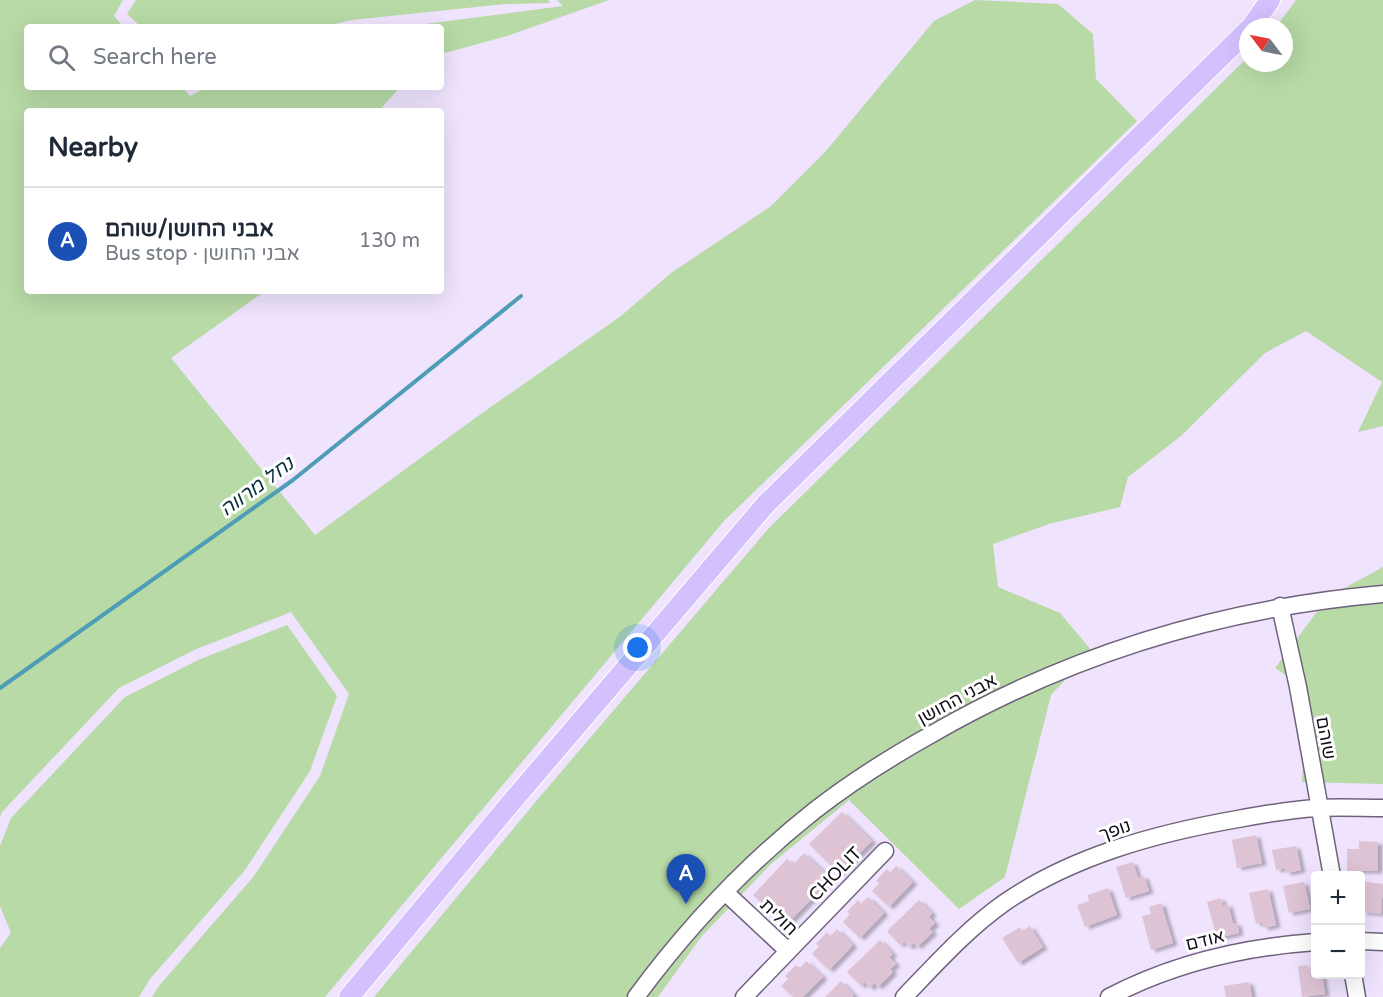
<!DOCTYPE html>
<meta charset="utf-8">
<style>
body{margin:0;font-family:"Varela Round","Noto Sans Hebrew",sans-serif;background:#f6f6f7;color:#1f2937}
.controls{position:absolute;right:18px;bottom:18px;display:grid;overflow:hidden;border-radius:6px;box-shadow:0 6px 24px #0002}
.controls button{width:54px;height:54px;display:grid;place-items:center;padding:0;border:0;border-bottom:2px solid #e0e1e3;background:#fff;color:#1f2937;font:30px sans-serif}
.compass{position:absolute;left:1239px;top:18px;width:54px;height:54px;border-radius:50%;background:#fff;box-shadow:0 6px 24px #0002;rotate:302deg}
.you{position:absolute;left:638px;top:648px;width:21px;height:21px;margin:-15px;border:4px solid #fff;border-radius:50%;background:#1a73e8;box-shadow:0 0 0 9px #1a73e833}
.badge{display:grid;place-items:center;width:39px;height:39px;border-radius:50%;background:#6350c9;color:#fff;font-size:20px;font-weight:700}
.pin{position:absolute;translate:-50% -50px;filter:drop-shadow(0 2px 3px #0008)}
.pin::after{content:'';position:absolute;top:32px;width:21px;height:18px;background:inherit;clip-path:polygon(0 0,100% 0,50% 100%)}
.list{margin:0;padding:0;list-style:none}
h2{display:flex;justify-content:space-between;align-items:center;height:78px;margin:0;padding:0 24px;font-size:26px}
h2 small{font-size:20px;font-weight:400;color:#747a83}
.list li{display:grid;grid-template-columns:39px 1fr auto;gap:18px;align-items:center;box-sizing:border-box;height:108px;padding:0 24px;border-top:2px solid #e0e1e3}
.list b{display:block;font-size:22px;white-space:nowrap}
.list p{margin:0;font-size:20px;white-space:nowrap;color:#747a83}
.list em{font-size:20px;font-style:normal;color:#747a83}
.icon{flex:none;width:33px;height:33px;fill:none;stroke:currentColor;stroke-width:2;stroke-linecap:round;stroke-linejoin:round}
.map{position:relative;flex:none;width:1383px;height:997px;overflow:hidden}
.search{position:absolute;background:#fff;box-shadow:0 6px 24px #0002;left:24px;top:24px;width:420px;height:66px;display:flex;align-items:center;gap:15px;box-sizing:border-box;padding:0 21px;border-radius:6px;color:#747a83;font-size:22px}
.panel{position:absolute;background:#fff;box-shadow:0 6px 24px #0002;left:24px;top:108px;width:420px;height:186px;border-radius:6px}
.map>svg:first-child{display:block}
.green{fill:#b7daa6}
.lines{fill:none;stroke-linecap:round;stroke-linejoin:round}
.stream{stroke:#4c9db5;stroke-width:4}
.building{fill:#dec3d4;filter:url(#shadow)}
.minor-casing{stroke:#6e637b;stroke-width:19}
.major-casing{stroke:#fff;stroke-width:22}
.minor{stroke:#fff;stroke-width:16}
.major{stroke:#d3c1fd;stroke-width:20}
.labels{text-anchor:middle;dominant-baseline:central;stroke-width:6;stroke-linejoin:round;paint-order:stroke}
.street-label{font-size:18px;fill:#110d16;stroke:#fff}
.water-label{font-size:20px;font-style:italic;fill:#062f39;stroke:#fff}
</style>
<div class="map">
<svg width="1383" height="997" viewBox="0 0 1383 997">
<defs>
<filter id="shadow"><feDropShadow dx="4.5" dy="2.5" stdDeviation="1.5" flood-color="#0004"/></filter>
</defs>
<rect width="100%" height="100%" fill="#efe3fe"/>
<path class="green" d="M0 0H123L114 16 124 27H27V87H182L190 96 207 87H400L379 111H27V291H265L171 358 315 535 478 416 621 316 671 273 771 206 826 151 934 21 975 0 1058 4 1093 34 1096 79 1137 121 724 521 325 997H152L159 986 254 876 320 776 349 694 291 612 194 650 119 688 2 812 0 817Z
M136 0H548L551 3 505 4 352 20 321 27H141L127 14Z
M557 0H609L507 36 441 54V27H402L563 6Z
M1296 0H1383V426L1358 432 1382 382 1306 331 1265 353 1181 436 1128 477 1120 507 1049 524 993 544 998 587 1060 613 1092 651 1051 695 1005 877 959 909 849 800 771 864 701 937 658 997H374L538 799 769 528 1248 57V63H1284V27H1276Z
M1383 567V784L1302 782 1307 690 1275 668 1328 597Z
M287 625 337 696 310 771 245 870 150 979 139 997H0V948L11 933 0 906V846L11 818 125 697 198 660Z"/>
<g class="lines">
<path class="stream" d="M0 688 293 480 521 296"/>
</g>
<path class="building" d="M842 812 872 841 839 874 809 844Z
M1256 835 1262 863 1237 868 1232 840Z
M1359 841 1378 842V871H1347V849H1359Z
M1296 846 1301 870 1286 873 1285 868 1276 870 1272 850Z
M804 853 831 879 785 926 753 895 787 859 793 865Z
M1133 862 1138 878 1144 876 1149 891 1126 898 1116 867Z
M896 866 913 882 889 907 872 891 879 883 876 881 887 869 890 873Z
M1360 881 1383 884 1381 914 1362 912 1364 897H1360Z
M1304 882 1310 909 1289 913 1283 886Z
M1108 888 1117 915 1085 927 1077 905 1089 901 1088 895Z
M1268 889 1276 925 1264 928 1262 922 1256 924 1249 893Z
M868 897 884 913 860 938 843 922 850 914 847 912 858 900 861 904Z
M1221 898 1223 906 1228 904 1233 924 1237 923 1239 933 1217 938 1207 902Z
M919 900 932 913 929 917 935 923 929 929 933 932 917 947 914 943 909 947 904 942 900 945 887 931Z
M1161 903 1173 943 1151 950 1142 916 1151 914 1149 907Z
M1030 926 1043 947 1018 963 1002 938 1020 927 1022 931Z
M837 929 853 945 829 970 812 954 819 946 816 944 827 932 830 936Z
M880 940 893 954 889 957 896 964 890 969 893 972 878 987 874 983 870 988 864 982 861 986 847 972Z
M806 961 823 977 803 997H793L781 986 788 979 785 976 796 965 800 968Z
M1307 965 1308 969 1316 968V974H1322L1325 994 1302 997 1298 966Z
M841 981 854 995 852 997H825Z
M1249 982 1252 997H1226L1224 986Z"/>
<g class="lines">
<g class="minor-casing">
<path id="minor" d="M1280 606 1298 687 1332 876
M725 892 788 951
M1360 941 1383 942
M1353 974 1357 997
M636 997C687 928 747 864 814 811 851 782 891 757 932 734 1071 654 1223 608 1383 594
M744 997 885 851
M904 997C936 964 966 930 1004 903 1072 856 1157 833 1238 819 1265 814 1292 809 1319 808 1340 807 1362 808 1383 808
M1109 997C1174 963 1243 947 1316 942"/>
</g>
<g class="major-casing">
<path id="major" d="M1251 27 1270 0
M349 997 509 805 766 504 1248 30"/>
</g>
<use href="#minor" class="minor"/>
<use href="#major" class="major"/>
</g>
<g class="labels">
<g class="street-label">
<text transform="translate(957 699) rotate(-28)">אבני החושן</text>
<text transform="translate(1326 738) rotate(80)">שוהם</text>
<text transform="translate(1115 830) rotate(-19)">נופך</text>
<text transform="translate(835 874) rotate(-46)">CHOLIT</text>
<text transform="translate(779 917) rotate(44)">חולית</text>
<text transform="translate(1205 940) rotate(-14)">אודם</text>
</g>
<g class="water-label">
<text transform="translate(257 487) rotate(-36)">נחל מרווה</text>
</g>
</g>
</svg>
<div class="controls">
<button>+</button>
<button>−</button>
</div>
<svg class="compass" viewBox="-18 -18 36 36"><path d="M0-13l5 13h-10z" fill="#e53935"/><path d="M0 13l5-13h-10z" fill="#747a83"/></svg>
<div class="you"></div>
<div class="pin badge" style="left:686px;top:904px;background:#1a4fb4">A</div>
<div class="search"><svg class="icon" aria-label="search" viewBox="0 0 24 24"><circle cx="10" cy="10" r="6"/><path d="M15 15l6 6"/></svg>Search here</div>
<section class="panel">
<h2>Nearby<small></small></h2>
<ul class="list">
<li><span class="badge" style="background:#1a4fb4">A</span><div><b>אבני החושן/שוהם</b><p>Bus stop · אבני החושן</p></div><em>130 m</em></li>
</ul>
</section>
</div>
